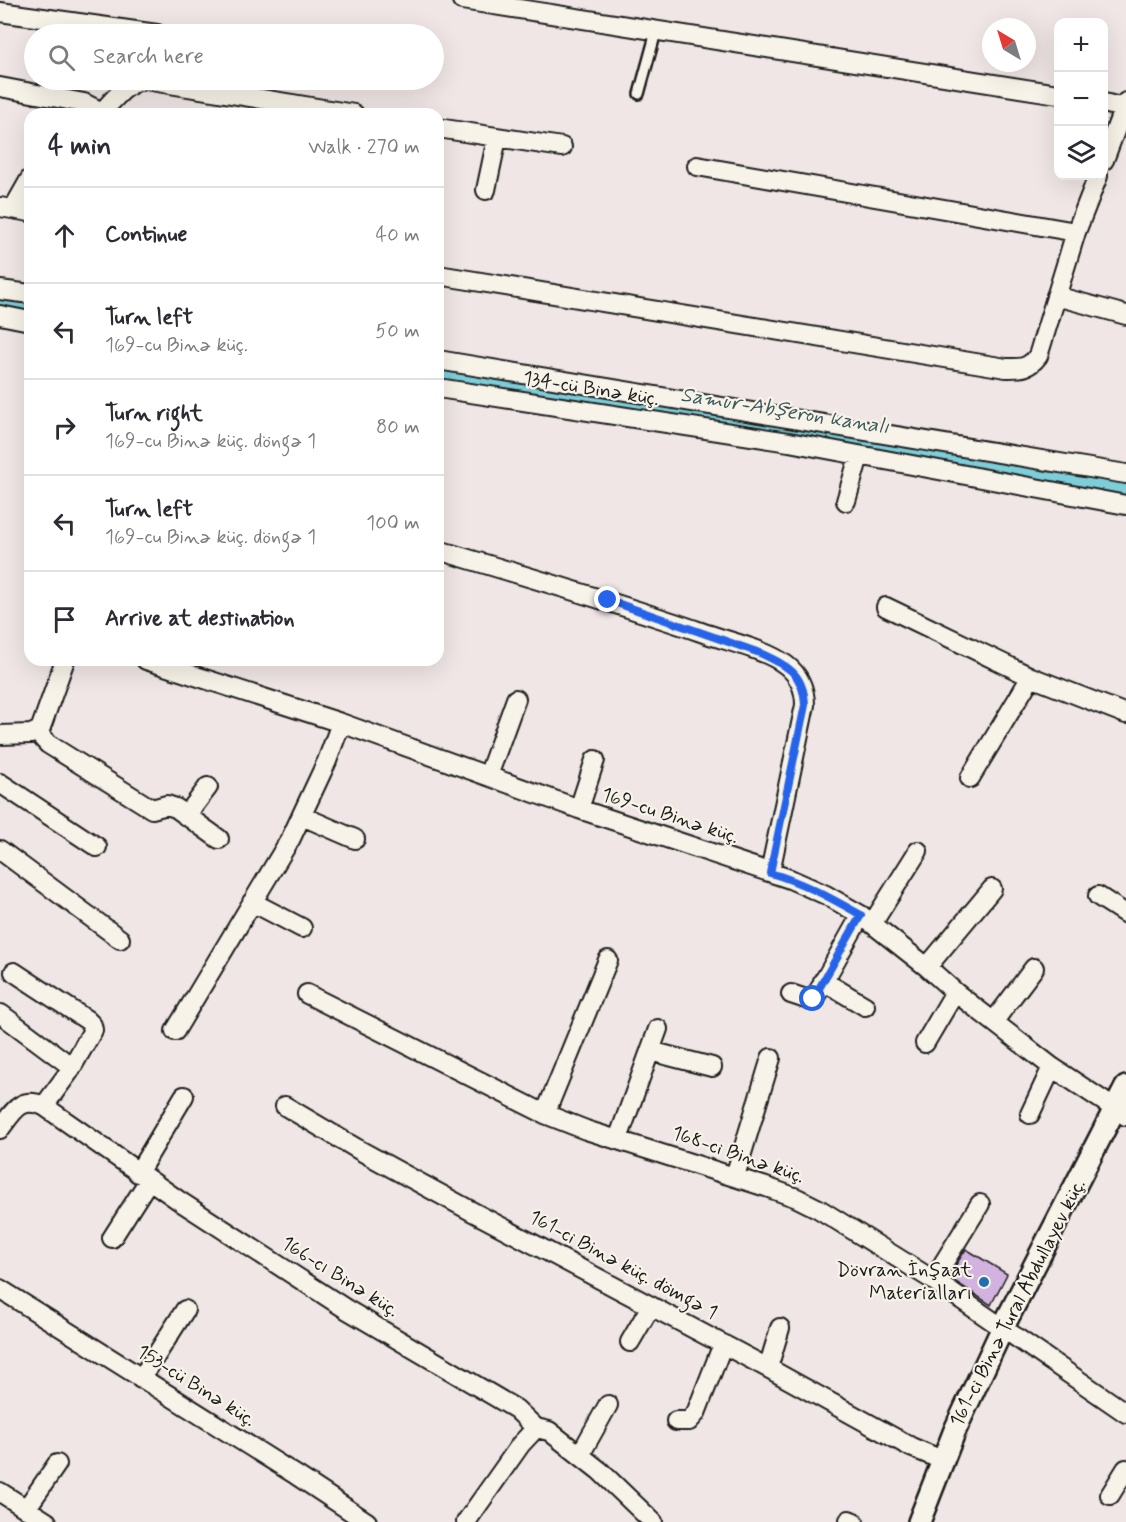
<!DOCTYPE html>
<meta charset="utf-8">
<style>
body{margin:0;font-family:Mynerve,sans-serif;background:#f2f2f3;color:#2b2b33}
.controls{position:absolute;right:18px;top:18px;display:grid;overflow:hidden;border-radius:12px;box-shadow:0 6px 24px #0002}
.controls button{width:54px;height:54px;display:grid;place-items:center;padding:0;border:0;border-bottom:2px solid #e1e1e2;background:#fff;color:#2b2b33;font:30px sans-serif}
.compass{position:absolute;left:982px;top:18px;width:54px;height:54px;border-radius:50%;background:#fff;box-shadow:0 6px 24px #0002;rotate:322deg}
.stop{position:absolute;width:18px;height:18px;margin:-14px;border:4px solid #2563eb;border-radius:50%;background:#fff}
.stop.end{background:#2563eb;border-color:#fff;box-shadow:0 2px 6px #0008}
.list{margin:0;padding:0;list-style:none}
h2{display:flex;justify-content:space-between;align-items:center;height:78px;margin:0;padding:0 24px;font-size:26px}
h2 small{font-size:20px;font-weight:400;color:#7c7c81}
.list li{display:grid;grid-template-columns:39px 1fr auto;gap:18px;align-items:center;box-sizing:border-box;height:96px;padding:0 24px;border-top:2px solid #e1e1e2}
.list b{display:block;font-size:22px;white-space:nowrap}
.list p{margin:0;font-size:20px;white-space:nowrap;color:#7c7c81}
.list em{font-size:20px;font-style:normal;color:#7c7c81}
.icon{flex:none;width:33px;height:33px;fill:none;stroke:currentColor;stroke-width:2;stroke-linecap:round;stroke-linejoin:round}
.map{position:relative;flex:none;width:1126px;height:1522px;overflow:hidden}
.search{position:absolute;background:#fff;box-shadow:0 6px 24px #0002;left:24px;top:24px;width:420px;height:66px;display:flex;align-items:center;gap:15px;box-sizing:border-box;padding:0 21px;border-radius:33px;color:#7c7c81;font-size:22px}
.panel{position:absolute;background:#fff;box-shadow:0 6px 24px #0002;left:24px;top:108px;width:420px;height:558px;border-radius:18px}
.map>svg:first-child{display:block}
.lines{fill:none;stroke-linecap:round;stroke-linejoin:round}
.canal{stroke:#7eceda;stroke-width:15}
.building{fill:#d2b3df;stroke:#1c1c1c;stroke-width:1.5}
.service-casing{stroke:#1c1c1c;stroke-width:14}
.minor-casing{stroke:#1c1c1c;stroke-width:22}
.tertiary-casing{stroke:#1c1c1c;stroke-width:26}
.service{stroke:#f7f3e8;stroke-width:9}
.minor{stroke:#f7f3e8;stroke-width:18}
.tertiary{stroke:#f7f3e8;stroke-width:21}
.route{stroke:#2563eb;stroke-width:8}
.poi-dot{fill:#1f6fb2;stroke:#f7f3e8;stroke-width:2}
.labels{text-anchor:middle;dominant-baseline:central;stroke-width:4.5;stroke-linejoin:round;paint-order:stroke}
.street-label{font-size:20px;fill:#1c1c1c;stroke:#f7f3e8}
.poi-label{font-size:20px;fill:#1c1c1c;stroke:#f7f3e8;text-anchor:end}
.water-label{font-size:21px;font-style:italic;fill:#3e5a5e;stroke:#f7f3e8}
</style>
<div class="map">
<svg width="1126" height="1522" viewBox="0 0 1126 1522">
<rect width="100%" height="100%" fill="#f0e6e6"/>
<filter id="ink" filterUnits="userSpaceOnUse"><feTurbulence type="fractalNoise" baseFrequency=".0167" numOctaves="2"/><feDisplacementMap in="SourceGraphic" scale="12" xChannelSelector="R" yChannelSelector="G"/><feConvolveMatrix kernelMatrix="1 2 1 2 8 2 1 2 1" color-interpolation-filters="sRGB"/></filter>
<g filter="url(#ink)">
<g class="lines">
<path class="canal" d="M0 303 30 308
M438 375 1126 488"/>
</g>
<path class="building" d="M966 1249 1007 1274 991 1305 948 1277Z"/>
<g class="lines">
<g class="service-casing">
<path id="service" d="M639 94 656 32"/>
</g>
<g class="minor-casing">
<path id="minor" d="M462 0 1058 94
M0 12 157 34
M145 80 354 114
M0 87 84 103 102 112
M1104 103 1123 108
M100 114C112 102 125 83 143 80
M438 128 562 147
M1104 160 1126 102
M697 166 1076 232
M486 190 497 138
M0 207 30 212
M13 209 30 179
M438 275 1006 368C1021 368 1028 369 1038 356L1076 232 1098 176
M0 290 30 294
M1056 296 1126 315
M0 315 30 321
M438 360 1126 474
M438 388 789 442 1126 505
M846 501 859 456
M438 550C526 576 614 602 701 632 726 641 765 649 786 665 799 675 805 689 805 705L770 872
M886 607 1031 677 1126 714
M146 660 341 723 579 809 790 879 826 895 861 915 927 967 955 992 1052 1067 1126 1116
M37 732 48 744 152 809 167 805 176 808 219 839
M0 735 31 734 40 730 65 660
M488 776 516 699
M970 778 1031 677
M0 783 97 847
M579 809 595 760
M186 816 208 787
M302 816 355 839
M0 850 120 939
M1098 896 1126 914
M252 902 302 928
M872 924 918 851
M927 967 992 889
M14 972 87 1020 92 1025 93 1030 69 1072 44 1106
M823 981 865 1006
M307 994 545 1114 586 1130 766 1187 797 1198 819 1209 933 1280 1126 1413
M791 994 809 1000 814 999 861 915
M1 1014 72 1067
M994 1021 1034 968
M175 1031 291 838 327 761 341 723
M925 1043 955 992
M650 1051 712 1067
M285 1106 361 1151 473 1212 768 1368 911 1447 942 1460
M545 1114 608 960
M1030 1114 1052 1067
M0 1129C14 1111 20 1096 44 1106L181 1202 346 1309 516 1409 536 1428 549 1431 600 1471 653 1522
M618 1139 658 1029
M138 1173 184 1096
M735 1176 771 1058
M112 1238 149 1180
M933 1280 980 1204
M0 1289 296 1475 367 1522
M630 1342 651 1306
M768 1368 780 1328
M141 1379 185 1310
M676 1421H689L696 1413 723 1344
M580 1455 608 1405
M0 1492 47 1522
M1110 1495 1126 1469
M26 1509 57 1464
M849 1520 854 1522
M466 1522 521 1444 536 1428"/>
</g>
<g class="tertiary-casing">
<path id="tertiary" d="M919 1522 955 1430 1003 1327 1126 1087"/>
</g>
<use href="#service" class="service"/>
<use href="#minor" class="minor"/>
<use href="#tertiary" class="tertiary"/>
</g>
</g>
<g class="lines" filter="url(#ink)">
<path class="route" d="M608 600 760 653C786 665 804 673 805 705L770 873C802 882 831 898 861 915L813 999"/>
</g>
<circle class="poi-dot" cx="984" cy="1282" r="6"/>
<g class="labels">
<g class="street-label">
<text transform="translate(591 389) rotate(9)">134-cü Binə küç.</text>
<text transform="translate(670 816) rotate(18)">169-cu Binə küç.</text>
<text transform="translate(738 1155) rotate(19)">168-ci Binə küç.</text>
<text transform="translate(623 1265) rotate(28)">161-ci Binə küç. dömgə 1</text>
<text transform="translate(340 1277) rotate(32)">166-cı Binə küç.</text>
<text transform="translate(1018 1303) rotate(-63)">161-ci Binə Tural Abdullayev küç.</text>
<text transform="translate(196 1386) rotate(32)">153-cü Binə küç.</text>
</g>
<g class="poi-label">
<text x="972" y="1270">Dövran İnşaat<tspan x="972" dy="23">Materialları</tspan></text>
</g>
<g class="water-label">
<text transform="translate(785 411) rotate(9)">Samur-Abşeron kanalı</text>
</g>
</g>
</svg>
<div class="controls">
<button>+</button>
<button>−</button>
<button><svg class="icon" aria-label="layers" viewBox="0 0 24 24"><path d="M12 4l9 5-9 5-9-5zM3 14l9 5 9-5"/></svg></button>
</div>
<svg class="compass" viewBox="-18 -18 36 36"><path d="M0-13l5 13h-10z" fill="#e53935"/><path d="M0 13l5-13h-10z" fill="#7c7c81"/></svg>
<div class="stop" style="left:813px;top:999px"></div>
<div class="stop end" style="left:608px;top:600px"></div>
<div class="search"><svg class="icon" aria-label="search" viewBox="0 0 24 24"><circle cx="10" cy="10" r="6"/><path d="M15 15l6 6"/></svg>Search here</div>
<section class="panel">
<h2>4 min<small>Walk · 270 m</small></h2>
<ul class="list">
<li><svg class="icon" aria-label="ahead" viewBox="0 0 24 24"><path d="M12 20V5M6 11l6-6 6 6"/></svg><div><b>Continue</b></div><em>40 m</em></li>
<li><svg class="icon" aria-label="left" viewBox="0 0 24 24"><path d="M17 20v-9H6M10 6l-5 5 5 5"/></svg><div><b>Turn left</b><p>169-cu Binə küç.</p></div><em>50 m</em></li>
<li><svg class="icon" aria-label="right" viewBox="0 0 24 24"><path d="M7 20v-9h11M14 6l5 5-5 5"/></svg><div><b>Turn right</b><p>169-cu Binə küç. döngə 1</p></div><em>80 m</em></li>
<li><svg class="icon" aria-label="left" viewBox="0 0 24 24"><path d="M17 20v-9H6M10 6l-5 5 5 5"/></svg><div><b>Turn left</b><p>169-cu Binə küç. döngə 1</p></div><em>100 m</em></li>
<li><svg class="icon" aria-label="arrive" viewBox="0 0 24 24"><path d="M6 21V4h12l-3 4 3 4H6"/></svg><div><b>Arrive at destination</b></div></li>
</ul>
</section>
</div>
